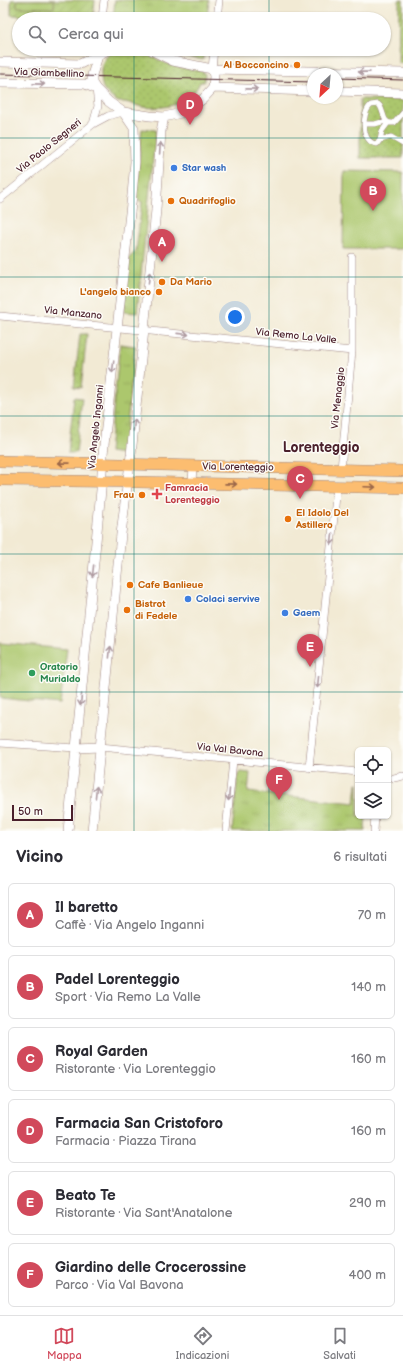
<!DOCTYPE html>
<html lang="it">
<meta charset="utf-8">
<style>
body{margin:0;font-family:"Balsamiq Sans",sans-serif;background:#f7f7f7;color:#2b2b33}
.controls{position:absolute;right:12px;bottom:12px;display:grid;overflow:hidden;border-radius:6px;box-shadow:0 1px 3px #0004}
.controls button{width:36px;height:36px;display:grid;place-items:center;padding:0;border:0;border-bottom:1px solid #e1e1e2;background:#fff;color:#2b2b33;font:20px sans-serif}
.compass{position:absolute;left:307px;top:68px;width:36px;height:36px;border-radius:50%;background:#fff;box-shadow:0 1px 3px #0004;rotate:206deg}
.scale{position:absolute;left:12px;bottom:10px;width:61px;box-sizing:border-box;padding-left:4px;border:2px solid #4a1f2b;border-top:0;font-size:11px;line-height:14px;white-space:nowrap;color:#4a1f2b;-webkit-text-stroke:3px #fdfcf7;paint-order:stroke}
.you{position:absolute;left:235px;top:317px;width:14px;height:14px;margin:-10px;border:3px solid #fff;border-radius:50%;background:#1a73e8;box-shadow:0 0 0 6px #1a73e833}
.badge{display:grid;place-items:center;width:26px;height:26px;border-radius:50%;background:#d1495b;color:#fff;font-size:13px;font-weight:700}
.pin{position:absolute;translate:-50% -33px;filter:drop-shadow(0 1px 2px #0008)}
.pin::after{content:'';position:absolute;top:21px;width:14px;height:12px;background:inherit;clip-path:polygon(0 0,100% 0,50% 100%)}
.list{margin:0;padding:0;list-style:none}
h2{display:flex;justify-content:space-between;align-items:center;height:52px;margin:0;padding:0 16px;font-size:17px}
h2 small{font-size:13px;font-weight:400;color:#7c7c81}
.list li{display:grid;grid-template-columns:26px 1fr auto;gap:12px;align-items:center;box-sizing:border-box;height:64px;margin:0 8px 8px;padding:0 8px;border:1px solid #e1e1e2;border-radius:6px}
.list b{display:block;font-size:15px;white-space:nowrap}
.list p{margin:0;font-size:13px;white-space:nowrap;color:#7c7c81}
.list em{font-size:13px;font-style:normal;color:#7c7c81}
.icon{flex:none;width:22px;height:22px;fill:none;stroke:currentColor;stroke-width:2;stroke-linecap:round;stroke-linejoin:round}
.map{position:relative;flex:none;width:403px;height:831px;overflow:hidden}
.search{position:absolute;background:#fff;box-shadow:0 1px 3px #0004;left:12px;right:12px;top:12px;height:44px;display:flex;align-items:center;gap:10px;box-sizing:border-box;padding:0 14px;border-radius:22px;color:#7c7c81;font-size:15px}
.sheet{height:484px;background:#fff}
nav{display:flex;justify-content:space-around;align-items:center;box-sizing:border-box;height:56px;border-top:1px solid #e1e1e2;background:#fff;font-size:11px;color:#7c7c81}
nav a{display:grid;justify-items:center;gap:2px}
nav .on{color:#d1495b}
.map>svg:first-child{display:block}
.grass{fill:url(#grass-dots);stroke:#7b734c}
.park{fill:url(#park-tufts);stroke:#7b734c}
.garden{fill:url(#garden-furrows);stroke:#7b734c}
.pitch{fill:#acc76d;stroke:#7b734c}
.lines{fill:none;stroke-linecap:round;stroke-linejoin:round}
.pedestrian-casing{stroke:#9e8480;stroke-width:6}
.minor-casing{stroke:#9e8480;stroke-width:8}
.tertiary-casing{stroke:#9e8480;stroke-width:10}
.primary-casing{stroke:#9e8480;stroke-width:12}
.pedestrian{stroke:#fff;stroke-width:5}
.minor{stroke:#fff;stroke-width:7}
.tertiary{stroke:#fff;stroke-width:9}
.primary{stroke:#fcbd6f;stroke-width:11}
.tram{stroke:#4a1f2b;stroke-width:1}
.oneway{stroke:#ae9aa0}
.oneway2{stroke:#9a664a}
.grid{fill:none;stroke:#0f766e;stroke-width:1;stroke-opacity:0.55}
.food-dot{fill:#e8710a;stroke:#fdfcf7;stroke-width:1.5}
.shop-dot{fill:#3f7fe0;stroke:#fdfcf7;stroke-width:1.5}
.health-dot{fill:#e0444e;stroke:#fdfcf7;stroke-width:1.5}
.leisure-dot{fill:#2e9e5b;stroke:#fdfcf7;stroke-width:1.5}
.labels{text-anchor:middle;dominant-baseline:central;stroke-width:3;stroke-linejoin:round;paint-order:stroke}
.food-label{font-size:10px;font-weight:bold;fill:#c56008;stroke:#fdfcf7;text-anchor:start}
.street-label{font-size:10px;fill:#4a1f2b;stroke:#fdfcf7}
.shop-label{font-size:10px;font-weight:bold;fill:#366cbe;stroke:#fdfcf7;text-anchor:start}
.health-label{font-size:10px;font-weight:bold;fill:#be3a42;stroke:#fdfcf7;text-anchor:start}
.leisure-label{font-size:10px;font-weight:bold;fill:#27864d;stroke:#fdfcf7;text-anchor:start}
.district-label{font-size:14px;font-weight:bold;fill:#4a1f2b;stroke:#fdfcf7}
</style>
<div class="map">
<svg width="403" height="831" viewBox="0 0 403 831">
<defs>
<pattern id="grass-dots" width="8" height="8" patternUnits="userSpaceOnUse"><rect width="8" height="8" fill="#acc76d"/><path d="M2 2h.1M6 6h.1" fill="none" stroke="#96aa5f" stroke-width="1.8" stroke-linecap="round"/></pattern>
<pattern id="park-tufts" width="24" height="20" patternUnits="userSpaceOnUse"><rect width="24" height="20" fill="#acc76d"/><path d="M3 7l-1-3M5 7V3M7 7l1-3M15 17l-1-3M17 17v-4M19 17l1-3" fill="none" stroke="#96aa5f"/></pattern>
<pattern id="garden-furrows" width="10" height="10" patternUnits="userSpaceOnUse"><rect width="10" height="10" fill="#acc76d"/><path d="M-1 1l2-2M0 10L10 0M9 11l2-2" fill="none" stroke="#96aa5f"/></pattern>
</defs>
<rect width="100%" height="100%" fill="#fdfcf7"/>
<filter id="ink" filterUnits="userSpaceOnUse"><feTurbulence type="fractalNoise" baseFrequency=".025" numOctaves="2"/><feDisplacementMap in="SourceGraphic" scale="8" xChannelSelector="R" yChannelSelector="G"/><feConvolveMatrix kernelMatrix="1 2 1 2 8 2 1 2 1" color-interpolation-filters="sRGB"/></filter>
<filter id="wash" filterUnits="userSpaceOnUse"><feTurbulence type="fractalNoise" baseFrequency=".012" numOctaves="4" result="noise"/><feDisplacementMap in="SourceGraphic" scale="16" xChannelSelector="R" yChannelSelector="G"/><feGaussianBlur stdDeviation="0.9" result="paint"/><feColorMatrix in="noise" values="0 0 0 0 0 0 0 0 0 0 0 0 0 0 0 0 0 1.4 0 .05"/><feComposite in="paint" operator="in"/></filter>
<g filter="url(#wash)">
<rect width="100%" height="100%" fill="#f2ead4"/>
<path class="grass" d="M117 49H135L140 50 165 63 184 68 202 71 205 74 204 82H200C191 104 164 110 143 107 137 106 131 103 125 102 123 102 121 102 119 102 113 100 106 93 103 88 101 83 101 75 101 70 102 60 109 53 117 49Z
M360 99 403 100V158H360Z
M80 334H87L81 388 74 387Z
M74 397 82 398 76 453H68Z"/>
<path class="park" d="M115 0H209L207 19H113Z
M399 0H403V63H398Z
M163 49H204L203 60 183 56Z
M142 129 156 130 137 313 124 312 129 258 136 251 142 202 135 198Z
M120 344 135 346 124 454 109 452Z
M241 772 250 773 248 792 355 803 357 783H358V816H366L365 831H232L238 774Z"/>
<path class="garden" d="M11 0H95L93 19 11 15Z"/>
<path class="pitch" d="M17 0H54V8L17 7Z
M344 171 403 172V249H343Z
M0 643 67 649 60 704 0 698Z"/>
</g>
<g filter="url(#ink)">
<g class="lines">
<g class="pedestrian-casing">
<path id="pedestrian" d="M403 113 394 123C382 124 385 114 380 106L378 104 371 105C361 113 361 143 377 144L380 140 391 137 403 144
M364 124H375L385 121
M380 140 382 131 388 123"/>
</g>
<g class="minor-casing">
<path id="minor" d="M102 19 104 0
M217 19 219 0
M212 69 214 49
M93 124 98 106 96 89
M0 199 93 124 108 116 123 112
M0 316 352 351
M341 469 352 351V257
M192 483 193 466
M0 743 76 748
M100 747 358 772
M309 768 337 486
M394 778 403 776
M226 831 233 760
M374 831 375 816"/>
</g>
<g class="tertiary-casing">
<path id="tertiary" d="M149 49 173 61 212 69 403 73
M98 56 92 75V83L96 89 109 102 123 112 150 116 164 117 181 113 191 108 203 99 213 88 214 76 212 69
M0 62 80 64 110 49
M0 83 85 84 96 89
M213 88 313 91
M337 91 403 93
M76 748 100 747
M68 831 101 490 103 454 132 195 135 162 134 128 123 112
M92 831 121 534 131 455 145 320 156 210 161 131 164 117"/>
</g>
<g class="primary-casing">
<path id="primary" d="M0 461 403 471
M0 480 138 482 403 488"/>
</g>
<use href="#pedestrian" class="pedestrian"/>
<use href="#minor" class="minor"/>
<use href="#tertiary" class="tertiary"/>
<use href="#primary" class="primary"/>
<path class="tram" d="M0 74 313 82
M337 78 403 80"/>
</g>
<defs><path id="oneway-shaft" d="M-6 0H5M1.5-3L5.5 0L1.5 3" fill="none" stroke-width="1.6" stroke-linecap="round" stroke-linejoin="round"/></defs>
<g class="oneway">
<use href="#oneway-shaft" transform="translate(364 72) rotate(-179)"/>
<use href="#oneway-shaft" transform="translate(39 84) rotate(1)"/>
<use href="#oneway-shaft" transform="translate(252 89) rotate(1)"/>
<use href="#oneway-shaft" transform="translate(160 148) rotate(-86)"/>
<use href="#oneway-shaft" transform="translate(149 278) rotate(-84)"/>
<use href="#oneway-shaft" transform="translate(183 334) rotate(6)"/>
<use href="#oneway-shaft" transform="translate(113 367) rotate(97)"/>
<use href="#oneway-shaft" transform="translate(134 425) rotate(-84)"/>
<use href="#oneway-shaft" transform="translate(332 539) rotate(96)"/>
<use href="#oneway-shaft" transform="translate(93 571) rotate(96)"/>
<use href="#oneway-shaft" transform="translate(110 652) rotate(-84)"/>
<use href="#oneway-shaft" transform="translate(318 682) rotate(96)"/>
<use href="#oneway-shaft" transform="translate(81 700) rotate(96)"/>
<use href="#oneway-shaft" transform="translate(96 792) rotate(-84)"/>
<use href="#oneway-shaft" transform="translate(229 795) rotate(95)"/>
</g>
<g class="oneway2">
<use href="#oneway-shaft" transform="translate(64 463) rotate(-179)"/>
<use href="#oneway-shaft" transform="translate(231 484) rotate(1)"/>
<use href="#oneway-shaft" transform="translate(370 487) rotate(2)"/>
</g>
</g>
<path class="grid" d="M134 0V19M269 0V19M134 49V831M269 49V831M0 138H403M0 277H403M0 416H403M0 554H403M0 692H403"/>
<g class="food-dot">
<circle cx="297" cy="65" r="4"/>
<circle cx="171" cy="201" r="4"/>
<circle cx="162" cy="282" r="4"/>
<circle cx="159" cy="292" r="4"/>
<circle cx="142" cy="495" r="4"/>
<circle cx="288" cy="519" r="4"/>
<circle cx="130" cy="585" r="4"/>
<circle cx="127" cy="610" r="4"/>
</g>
<g class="shop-dot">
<circle cx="174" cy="168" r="4"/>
<circle cx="188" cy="599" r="4"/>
<circle cx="285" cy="613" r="4"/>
</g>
<path class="health-dot" d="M155 488h4v4h4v4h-4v4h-4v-4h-4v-4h4z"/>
<circle class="leisure-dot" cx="32" cy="673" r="4"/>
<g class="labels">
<g class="food-label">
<text x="289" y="65" text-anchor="end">Al Bocconcino</text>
<text x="179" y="201">Quadrifoglio</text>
<text x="170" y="282">Da Mario</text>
<text x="151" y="292" text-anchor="end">L'angelo bianco</text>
<text x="134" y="495" text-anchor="end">Frau</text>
<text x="296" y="513">El Idolo Del<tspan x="296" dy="12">Astillero</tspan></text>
<text x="138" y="585">Cafe Banlieue</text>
<text x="135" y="604">Bistrot<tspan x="135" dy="12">di Fedele</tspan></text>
</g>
<g class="street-label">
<text transform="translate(49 73) rotate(2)">Via Giambellino</text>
<text transform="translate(49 146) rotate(-39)">Via Paolo Segneri</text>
<text transform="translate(73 313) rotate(6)">Via Manzano</text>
<text transform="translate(296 336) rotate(6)">Via Remo La Valle</text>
<text transform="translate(338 398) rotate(-84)">Via Menaggio</text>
<text transform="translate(96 427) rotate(-84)">Via Angelo Inganni</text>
<text transform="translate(238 467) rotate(1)">Via Lorenteggio</text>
<text transform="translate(230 750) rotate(6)">Via Val Bavona</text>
</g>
<g class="shop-label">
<text x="182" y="168">Star wash</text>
<text x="196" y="599">Colaci servive</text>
<text x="293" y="613">Gaem</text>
</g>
<g class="health-label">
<text x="165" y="488">Famracia<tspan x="165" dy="12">Lorenteggio</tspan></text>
</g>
<g class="leisure-label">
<text x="40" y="667">Oratorio<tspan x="40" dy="12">Murialdo</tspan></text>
</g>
<g class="district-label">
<text x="321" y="447">Lorenteggio</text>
</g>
</g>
</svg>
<div class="controls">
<button><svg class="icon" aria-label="locate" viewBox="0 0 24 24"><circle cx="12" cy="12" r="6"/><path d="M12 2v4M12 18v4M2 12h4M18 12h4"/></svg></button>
<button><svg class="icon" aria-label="layers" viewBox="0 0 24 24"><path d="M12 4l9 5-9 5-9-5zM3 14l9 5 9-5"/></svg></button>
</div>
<svg class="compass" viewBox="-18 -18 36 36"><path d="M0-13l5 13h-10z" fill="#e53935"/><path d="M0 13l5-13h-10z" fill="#7c7c81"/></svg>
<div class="scale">50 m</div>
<div class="you"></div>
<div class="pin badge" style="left:162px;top:262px">A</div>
<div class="pin badge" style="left:373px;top:211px">B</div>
<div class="pin badge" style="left:300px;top:499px">C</div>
<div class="pin badge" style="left:190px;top:125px">D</div>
<div class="pin badge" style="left:310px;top:667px">E</div>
<div class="pin badge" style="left:279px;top:800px">F</div>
<div class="search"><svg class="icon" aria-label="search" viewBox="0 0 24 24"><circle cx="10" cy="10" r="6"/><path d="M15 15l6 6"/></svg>Cerca qui</div>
</div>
<section class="sheet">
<h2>Vicino<small>6 risultati</small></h2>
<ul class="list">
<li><span class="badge">A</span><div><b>Il baretto</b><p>Caffè · Via Angelo Inganni</p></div><em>70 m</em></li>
<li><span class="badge">B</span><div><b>Padel Lorenteggio</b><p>Sport · Via Remo La Valle</p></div><em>140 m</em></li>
<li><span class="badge">C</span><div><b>Royal Garden</b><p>Ristorante · Via Lorenteggio</p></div><em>160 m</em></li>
<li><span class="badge">D</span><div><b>Farmacia San Cristoforo</b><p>Farmacia · Piazza Tirana</p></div><em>160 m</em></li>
<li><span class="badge">E</span><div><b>Beato Te</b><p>Ristorante · Via Sant'Anatalone</p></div><em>290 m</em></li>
<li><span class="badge">F</span><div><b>Giardino delle Crocerossine</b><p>Parco · Via Val Bavona</p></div><em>400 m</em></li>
</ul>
</section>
<nav>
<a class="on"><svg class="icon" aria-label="map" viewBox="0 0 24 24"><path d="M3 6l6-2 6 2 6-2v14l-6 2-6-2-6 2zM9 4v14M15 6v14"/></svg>Mappa</a>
<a><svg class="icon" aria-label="directions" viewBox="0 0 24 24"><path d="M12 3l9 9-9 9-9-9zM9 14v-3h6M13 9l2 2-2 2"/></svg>Indicazioni</a>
<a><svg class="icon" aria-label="saved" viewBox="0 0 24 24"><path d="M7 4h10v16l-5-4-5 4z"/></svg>Salvati</a>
</nav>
